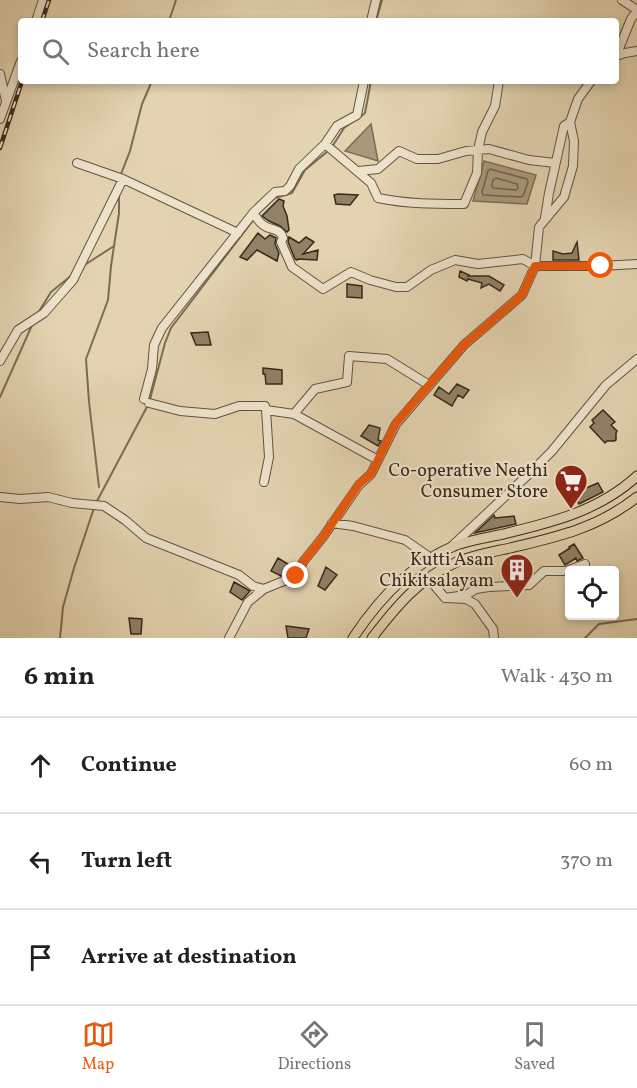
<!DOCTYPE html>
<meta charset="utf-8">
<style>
body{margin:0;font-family:Vollkorn,serif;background:#f6f6f6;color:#202124}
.controls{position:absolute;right:18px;bottom:18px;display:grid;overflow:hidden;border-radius:6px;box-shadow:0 3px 9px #0003}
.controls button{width:54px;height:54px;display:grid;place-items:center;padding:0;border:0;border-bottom:2px solid #e0e0e0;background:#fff;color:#202124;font:30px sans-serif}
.stop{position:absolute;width:18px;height:18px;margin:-14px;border:4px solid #ea580c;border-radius:50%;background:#fff}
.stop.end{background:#ea580c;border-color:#fff;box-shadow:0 2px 6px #0008}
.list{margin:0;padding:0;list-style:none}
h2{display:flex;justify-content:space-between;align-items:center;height:78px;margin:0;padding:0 24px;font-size:26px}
h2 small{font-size:20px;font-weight:400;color:#757577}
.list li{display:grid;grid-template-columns:39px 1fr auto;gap:18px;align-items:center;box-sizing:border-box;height:96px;padding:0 24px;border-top:2px solid #e0e0e0}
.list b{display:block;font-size:22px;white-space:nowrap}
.list em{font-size:20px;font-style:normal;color:#757577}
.icon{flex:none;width:33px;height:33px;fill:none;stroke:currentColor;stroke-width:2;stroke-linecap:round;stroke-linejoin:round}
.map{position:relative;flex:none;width:637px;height:638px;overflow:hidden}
.search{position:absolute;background:#fff;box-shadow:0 3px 9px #0003;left:18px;right:18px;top:18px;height:66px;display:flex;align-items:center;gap:15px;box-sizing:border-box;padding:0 21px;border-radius:6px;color:#757577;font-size:22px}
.sheet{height:366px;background:#fff}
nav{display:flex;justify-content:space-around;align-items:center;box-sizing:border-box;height:84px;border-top:2px solid #e0e0e0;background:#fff;font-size:16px;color:#757577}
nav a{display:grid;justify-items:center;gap:3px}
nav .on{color:#ea580c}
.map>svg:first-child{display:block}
.water{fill:#a9997c;stroke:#7c6c54;stroke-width:1.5}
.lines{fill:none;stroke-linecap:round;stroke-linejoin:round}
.shore{stroke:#70614a;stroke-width:1.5}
.stream{stroke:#7c6c54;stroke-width:2}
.building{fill:#918167;stroke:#382918;stroke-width:1.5}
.minor-casing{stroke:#63543e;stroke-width:10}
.major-casing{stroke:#382918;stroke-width:11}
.minor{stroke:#ede2cc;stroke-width:8}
.major{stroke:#e3d3b0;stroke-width:9}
.rail-casing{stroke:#382918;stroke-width:4.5}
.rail{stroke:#ede2cc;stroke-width:2;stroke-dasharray:7;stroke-linecap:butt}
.route{stroke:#ea580c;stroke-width:8}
.labels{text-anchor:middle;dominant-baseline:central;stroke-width:4.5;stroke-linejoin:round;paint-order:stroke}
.poi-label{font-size:18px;fill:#382918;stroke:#ede2cc;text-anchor:end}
</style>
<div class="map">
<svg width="637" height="638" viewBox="0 0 637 638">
<rect width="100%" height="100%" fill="#e3d3b0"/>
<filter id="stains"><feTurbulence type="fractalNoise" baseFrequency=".00333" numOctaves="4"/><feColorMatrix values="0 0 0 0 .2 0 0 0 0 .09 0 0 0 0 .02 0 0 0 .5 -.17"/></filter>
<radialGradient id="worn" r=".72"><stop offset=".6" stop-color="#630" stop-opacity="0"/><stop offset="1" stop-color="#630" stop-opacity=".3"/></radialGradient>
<path class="water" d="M371 124 378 161 345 151Z
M484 161 536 175 527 204 473 201Z"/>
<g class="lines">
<path class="shore" d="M490 169 527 179 528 182 523 196 521 197 483 195 482 192 488 171Z
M496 178 517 184 518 188 516 190 493 188 492 185 493 180Z"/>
<path class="stream" d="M169 21 176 0
M376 21 382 0
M360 117 365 113 371 81
M332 147 344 128 355 120
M121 174 130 151 142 104 152 81
M83 266 114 246
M38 313 51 292 72 275
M0 397 33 323
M99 487 89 402 86 359 108 300 111 266 119 213V195
M96 503 149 403 165 343 171 328 257 215 275 198 292 193 305 170 328 151
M60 638 63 607 74 568 94 508
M585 638 599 624 637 619"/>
</g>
<path class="building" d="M338 194 358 195 350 205 336 204 334 195Z
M279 199 284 201 283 206 287 216 289 230 287 232 280 226 269 221 262 216Z
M258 233 265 239 270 235 276 238 275 244 279 253 277 261 257 250 247 260 240 257Z
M289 237 299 243 306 237 314 242 303 254 318 250 317 260 298 259 297 260 295 259 288 242Z
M577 242 579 260H553V251L563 254 572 253Z
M460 271 469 275 468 276H489L504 285 500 291 489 284 481 288 482 283 468 279 467 281 459 277Z
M347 284 362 286V298L347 297Z
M208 332 211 345H196L191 333Z
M263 368 282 370V384H266L265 374H263Z
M457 384 469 390 463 398 458 395 452 406 434 395 439 387 449 394Z
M603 410 615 422 611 425 617 431 616 433V440L614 441H607L605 443 590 427 594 423 592 420Z
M369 425 380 428 378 440 381 441 378 446 361 436Z
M598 483 603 492 579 504 572 492 579 491Z
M494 515 495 518 514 516 516 524 475 533Z
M574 544 583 558 577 561 576 558 565 565 559 555 570 548 569 547Z
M278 558 291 566 286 574 281 576 271 571Z
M326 567 337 575 325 590 318 586Z
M234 582 250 591 242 600 230 592Z
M129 618 142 619 141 634H131Z
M286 626 309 629 306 638H288Z"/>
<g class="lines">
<g class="minor-casing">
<path id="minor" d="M622 0 637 10
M36 21 43 0
M371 21 376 0
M616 56 631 19 637 11
M616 56 625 53 637 51
M0 74 6 101
M0 119 21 61
M325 144 371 183 378 198C406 204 435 204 464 204L477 173 478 150 482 132 495 106 499 81
M77 163 123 179 238 233
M358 171 378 169 399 151 417 159H438L466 151 489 149 529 160 555 163
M253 213C256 217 259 222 263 225 271 231 279 227 283 238L281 242 292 267 323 289 351 272 370 280 396 287H407L431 270 455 260 478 264 523 259 535 266H601L637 264
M545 218 549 193 564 126 570 122
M0 361 18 330 44 313 73 280 123 179
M144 399 152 369 154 345 162 328 254 212 275 192 285 191 290 186 299 169 325 144 337 126 357 115 364 81
M149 403 180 411 215 414 239 406H265L266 410 294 414 378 460
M294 414 315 389 347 382 349 356 387 359 429 385
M264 482 269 457 266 410
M0 497 20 499 48 497 72 503 104 506 125 520 146 538 239 575 253 586 264 589
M332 523 353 526 405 540 431 558
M451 547 530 473 552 451 606 385 637 359
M429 579 445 598 466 599 475 604 493 629 494 638
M445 598 466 595 476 589 489 587 529 585 544 571H566L585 564
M229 638 248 602 264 589 296 576 303 562 323 537 359 485 371 474 396 424 464 345 522 295 535 266 539 227 564 197 573 166 574 141 570 122 578 99 591 81"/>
</g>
<g class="major-casing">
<path id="major" d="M353 638C378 600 411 564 454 546 468 541 484 538 499 535 549 523 598 512 637 476
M372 638C395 608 420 577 457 562 474 555 492 552 510 548 557 537 598 528 637 497"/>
</g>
<use href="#minor" class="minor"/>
<use href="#major" class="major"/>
<g class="rail-casing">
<path id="rail" d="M42 21 49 0
M0 148 22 81"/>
</g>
<use href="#rail" class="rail"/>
</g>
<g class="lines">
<path class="route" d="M296 576 303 562 323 537 359 484 371 474 396 423 464 345 522 295 535 266H601"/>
</g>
<defs>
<g id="supermarket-pin" transform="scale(1.725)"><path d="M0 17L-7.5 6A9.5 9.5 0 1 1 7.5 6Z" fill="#8f2418" stroke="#ede2cc"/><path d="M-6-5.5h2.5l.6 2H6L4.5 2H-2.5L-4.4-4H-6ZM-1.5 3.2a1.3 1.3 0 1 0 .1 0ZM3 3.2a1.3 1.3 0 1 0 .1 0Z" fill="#fff"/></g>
<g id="building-pin" transform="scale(1.725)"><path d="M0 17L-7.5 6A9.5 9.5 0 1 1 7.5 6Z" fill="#8f2418" stroke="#ede2cc"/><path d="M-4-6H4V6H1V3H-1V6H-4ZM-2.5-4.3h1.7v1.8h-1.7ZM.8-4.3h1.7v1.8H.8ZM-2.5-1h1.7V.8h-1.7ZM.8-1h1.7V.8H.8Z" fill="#fff"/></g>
</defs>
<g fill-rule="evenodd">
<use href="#supermarket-pin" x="571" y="481"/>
<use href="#building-pin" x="517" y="570"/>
</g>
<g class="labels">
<g class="poi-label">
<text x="548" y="471">Co-operative Neethi<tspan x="548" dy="21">Consumer Store</tspan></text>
<text x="494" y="560">Kutti Asan<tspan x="494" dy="21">Chikitsalayam</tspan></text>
</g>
</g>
<rect width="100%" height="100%" filter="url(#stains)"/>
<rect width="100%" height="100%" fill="url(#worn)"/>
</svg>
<div class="controls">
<button><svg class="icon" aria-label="locate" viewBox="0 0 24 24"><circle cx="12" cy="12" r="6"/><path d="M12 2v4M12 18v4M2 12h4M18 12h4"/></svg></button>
</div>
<div class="stop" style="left:601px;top:266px"></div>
<div class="stop end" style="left:296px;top:576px"></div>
<div class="search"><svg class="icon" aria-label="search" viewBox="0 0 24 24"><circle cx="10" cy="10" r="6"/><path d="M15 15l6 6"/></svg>Search here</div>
</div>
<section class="sheet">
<h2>6 min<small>Walk · 430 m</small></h2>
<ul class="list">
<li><svg class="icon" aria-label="ahead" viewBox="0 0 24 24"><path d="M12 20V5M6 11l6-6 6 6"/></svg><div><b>Continue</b></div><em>60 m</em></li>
<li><svg class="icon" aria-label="left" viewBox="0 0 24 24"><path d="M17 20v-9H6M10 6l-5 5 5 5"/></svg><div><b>Turn left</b></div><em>370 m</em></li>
<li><svg class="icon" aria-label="arrive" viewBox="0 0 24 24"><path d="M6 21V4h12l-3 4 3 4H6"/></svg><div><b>Arrive at destination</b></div></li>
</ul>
</section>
<nav>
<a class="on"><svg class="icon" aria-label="map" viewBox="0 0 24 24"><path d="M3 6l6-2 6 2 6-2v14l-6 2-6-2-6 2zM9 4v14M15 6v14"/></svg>Map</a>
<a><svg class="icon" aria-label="directions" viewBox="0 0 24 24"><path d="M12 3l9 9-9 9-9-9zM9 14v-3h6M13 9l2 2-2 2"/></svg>Directions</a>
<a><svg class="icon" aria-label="saved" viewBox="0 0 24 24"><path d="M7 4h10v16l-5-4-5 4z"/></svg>Saved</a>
</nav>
